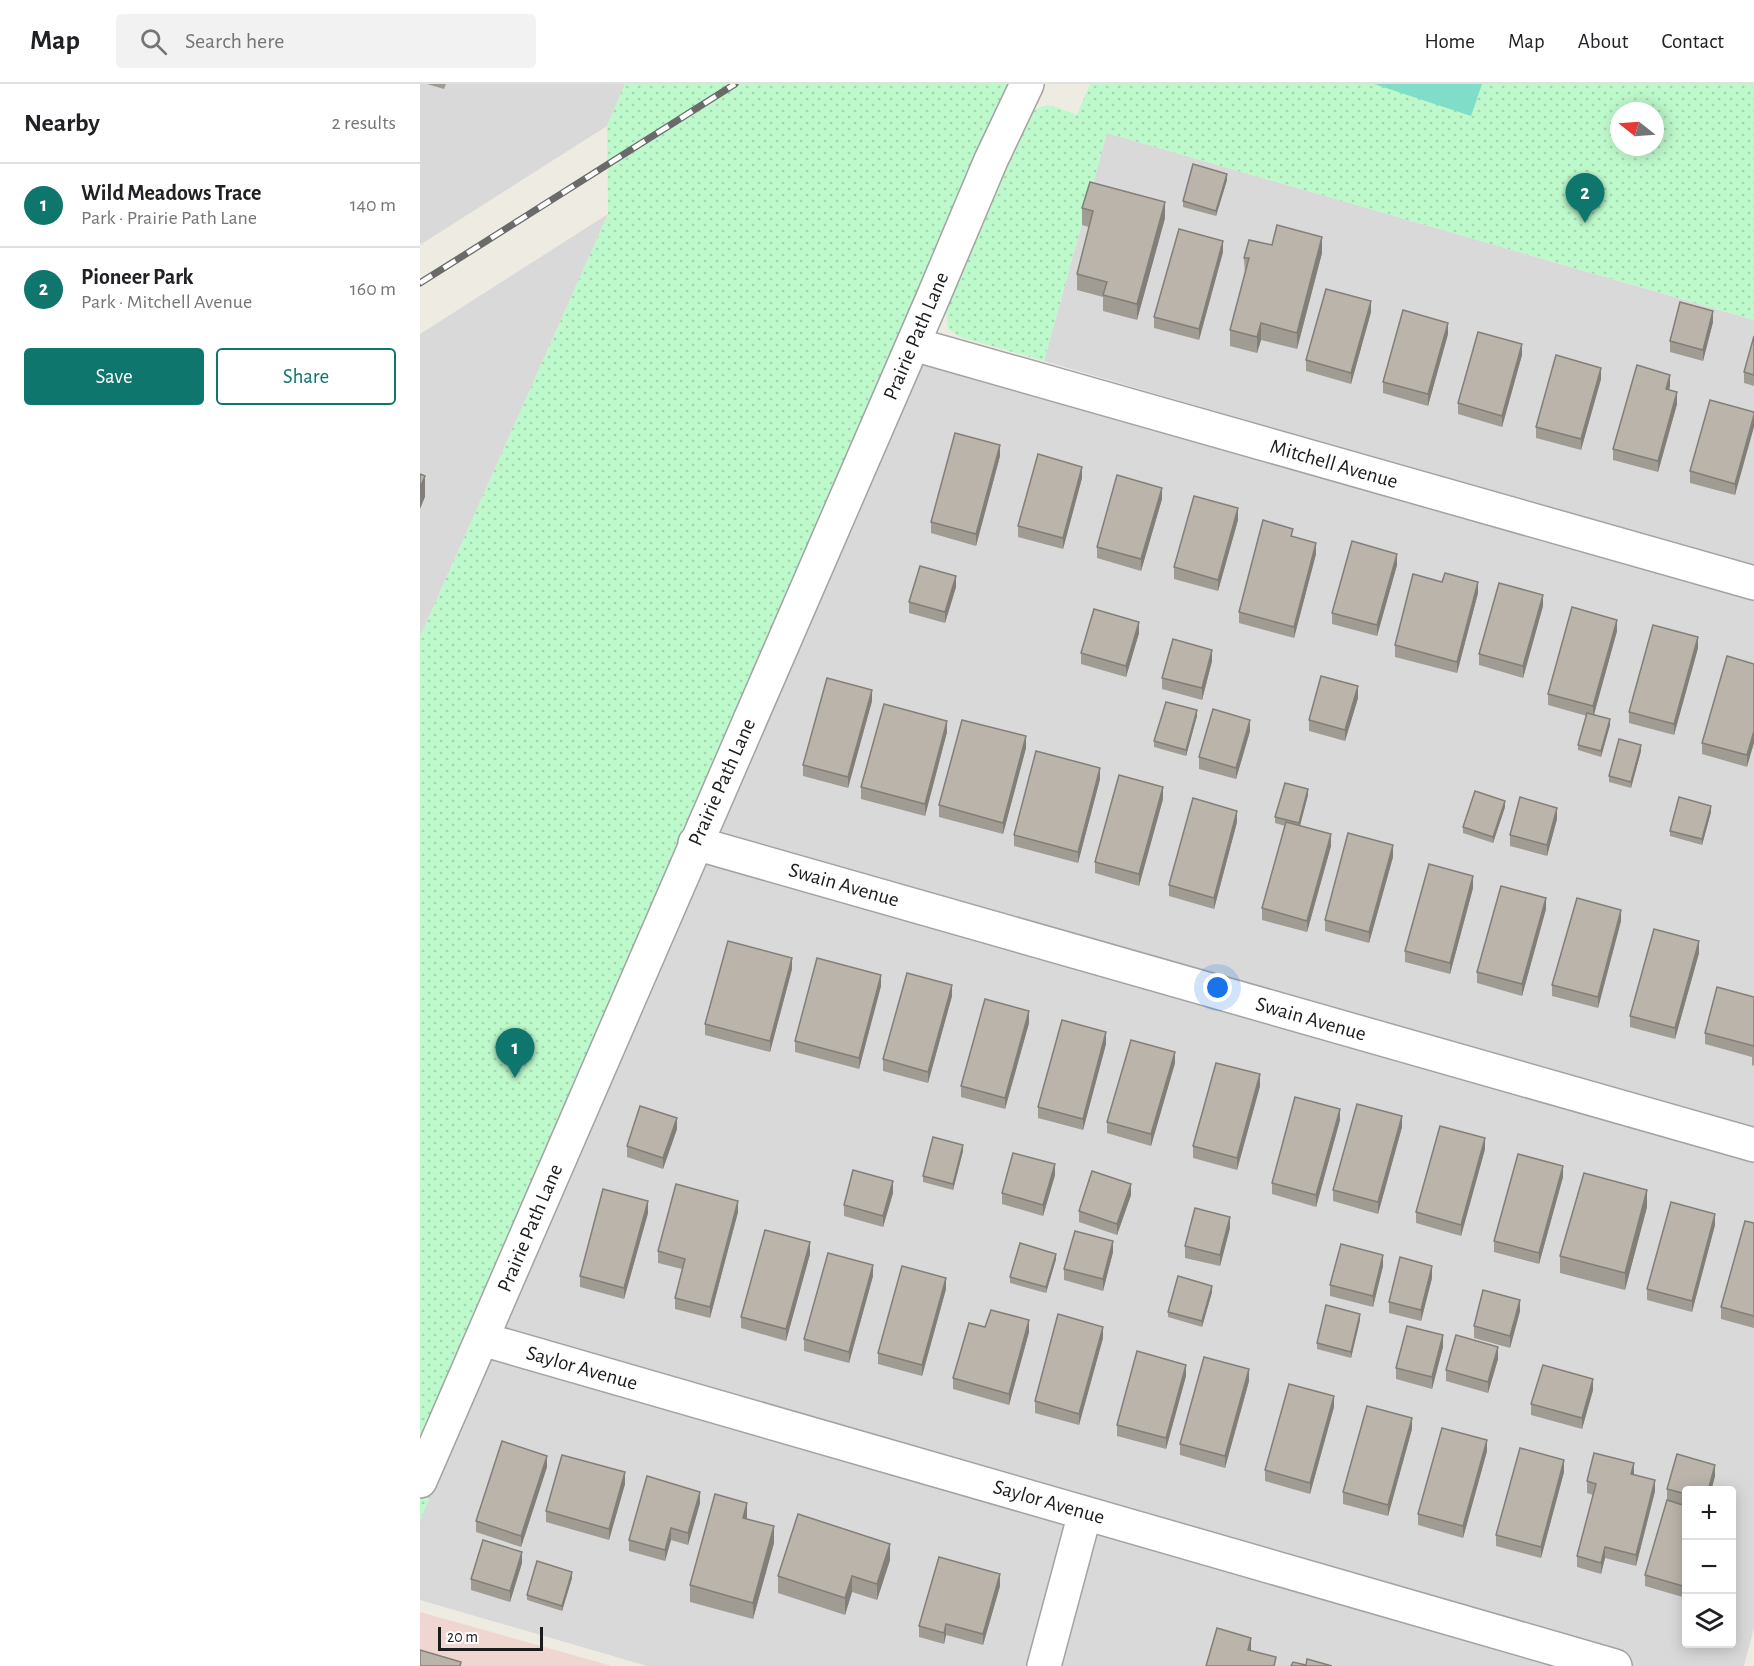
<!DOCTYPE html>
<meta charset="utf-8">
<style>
body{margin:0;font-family:"Alegreya Sans",sans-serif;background:#f2f2f2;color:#202124}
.controls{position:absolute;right:18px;bottom:18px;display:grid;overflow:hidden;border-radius:6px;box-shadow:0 3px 15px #0003}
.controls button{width:54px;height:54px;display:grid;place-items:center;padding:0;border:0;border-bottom:2px solid #e0e0e0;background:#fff;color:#202124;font:30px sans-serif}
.compass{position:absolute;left:1190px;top:18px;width:54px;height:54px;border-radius:50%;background:#fff;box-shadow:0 3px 15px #0003;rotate:287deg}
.scale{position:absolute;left:18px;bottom:15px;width:105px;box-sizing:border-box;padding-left:6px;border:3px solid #1c1c1c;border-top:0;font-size:16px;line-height:21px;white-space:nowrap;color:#1c1c1c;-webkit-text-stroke:4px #fff;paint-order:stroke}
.you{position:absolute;left:798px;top:904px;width:21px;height:21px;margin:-15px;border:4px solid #fff;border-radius:50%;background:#1a73e8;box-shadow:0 0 0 9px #1a73e833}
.badge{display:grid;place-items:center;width:39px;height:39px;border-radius:50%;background:#0f766e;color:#fff;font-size:20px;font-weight:700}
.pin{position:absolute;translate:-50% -50px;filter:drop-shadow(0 2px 3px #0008)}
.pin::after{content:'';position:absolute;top:32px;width:21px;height:18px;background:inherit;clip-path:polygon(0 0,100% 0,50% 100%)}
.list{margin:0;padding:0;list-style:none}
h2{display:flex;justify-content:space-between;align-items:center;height:78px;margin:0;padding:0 24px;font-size:26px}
h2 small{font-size:20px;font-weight:400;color:#757577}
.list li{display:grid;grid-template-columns:39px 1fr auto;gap:18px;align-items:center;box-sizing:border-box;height:84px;padding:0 24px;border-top:2px solid #e0e0e0}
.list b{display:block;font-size:22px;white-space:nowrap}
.list p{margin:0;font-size:20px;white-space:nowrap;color:#757577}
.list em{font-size:20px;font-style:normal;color:#757577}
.actions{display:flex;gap:12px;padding:18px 24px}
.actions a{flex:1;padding:14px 0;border:2px solid #0f766e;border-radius:6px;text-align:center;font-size:21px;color:#0f766e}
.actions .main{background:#0f766e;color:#fff}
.icon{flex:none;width:33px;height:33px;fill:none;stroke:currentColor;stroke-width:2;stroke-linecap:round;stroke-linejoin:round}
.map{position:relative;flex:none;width:1334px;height:1582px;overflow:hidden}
header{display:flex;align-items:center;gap:36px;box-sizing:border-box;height:84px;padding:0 30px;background:#fff;border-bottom:2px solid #e0e0e0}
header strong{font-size:28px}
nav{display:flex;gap:33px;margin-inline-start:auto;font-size:21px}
.search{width:420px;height:54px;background:#f2f2f2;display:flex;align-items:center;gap:15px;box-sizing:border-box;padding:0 21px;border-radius:6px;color:#757577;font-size:22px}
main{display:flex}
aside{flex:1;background:#fff}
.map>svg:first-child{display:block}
.residential{fill:#dad9d9;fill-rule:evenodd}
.commercial{fill:#efd6d1}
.park{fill:url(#park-dots);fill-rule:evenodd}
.pitch{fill:#80ddc7}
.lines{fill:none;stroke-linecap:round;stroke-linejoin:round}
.minor-casing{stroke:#a3a3a3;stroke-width:36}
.minor{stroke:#fff;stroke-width:33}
.rail-casing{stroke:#6a6a6a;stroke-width:7}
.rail{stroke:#fff;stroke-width:4.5;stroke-dasharray:14;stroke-linecap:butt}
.wall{fill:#a09b93}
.shaded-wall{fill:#827e78}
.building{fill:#bab4ab;stroke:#827e78;stroke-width:1.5}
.labels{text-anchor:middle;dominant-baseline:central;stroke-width:5;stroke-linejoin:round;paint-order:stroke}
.street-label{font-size:21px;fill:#1c1c1c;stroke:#fff}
</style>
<header>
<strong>Map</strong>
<div class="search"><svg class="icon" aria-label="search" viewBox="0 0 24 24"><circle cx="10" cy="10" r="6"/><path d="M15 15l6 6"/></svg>Search here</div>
<nav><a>Home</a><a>Map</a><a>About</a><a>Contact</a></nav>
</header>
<main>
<aside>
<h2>Nearby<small>2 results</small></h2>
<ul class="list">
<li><span class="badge">1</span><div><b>Wild Meadows Trace</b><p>Park · Prairie Path Lane</p></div><em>140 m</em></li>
<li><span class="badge">2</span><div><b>Pioneer Park</b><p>Park · Mitchell Avenue</p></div><em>160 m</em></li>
</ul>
<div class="actions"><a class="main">Save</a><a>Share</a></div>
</aside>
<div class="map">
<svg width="1334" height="1582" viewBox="0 0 1334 1582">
<defs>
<pattern id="park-dots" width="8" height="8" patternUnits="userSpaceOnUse" patternTransform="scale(1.5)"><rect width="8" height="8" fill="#bef9cc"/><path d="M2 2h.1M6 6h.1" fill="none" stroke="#a3d5af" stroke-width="1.8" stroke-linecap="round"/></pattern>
</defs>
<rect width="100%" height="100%" fill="#eeece2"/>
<path class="residential" d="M0 0H205L187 42 0 161Z
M687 49 1334 236V485L624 277Z
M188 130 0 553V250Z
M500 272 1334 510V1544L1324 1582H227L0 1516V1436ZM1266 1406H1312V1560H1266Z"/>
<path class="commercial" d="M0 1528 192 1582H0Z"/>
<path class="park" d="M205 0H604L500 272 0 1436V553L188 130 187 42Z
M670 0H1334V236L687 49 624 277 540 253 528 245 526 227 527 214 605 36C625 13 632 22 657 31ZM1199 27H1235V63H1199Z"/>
<path class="pitch" d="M954 0H1062L1051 32Z"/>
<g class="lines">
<g class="minor-casing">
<path id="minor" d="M493 260 1334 499
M275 759 1334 1061
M62 1255 1195 1582
M0 1397 512 216 571 76 607 0
M624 1582 665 1429"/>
</g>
<use href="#minor" class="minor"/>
<g class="rail-casing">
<path id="rail" d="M0 199 315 0"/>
</g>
<use href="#rail" class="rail"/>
</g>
<path class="wall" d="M7 0H26L24 5Z
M807 96 796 132 763 123V117Z
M662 124 745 134 717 236 683 227V213L657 206V190L669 143 662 141Z
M852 161 902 169 877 265 841 256 837 269 810 262V246L825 190 824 174Z
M803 168 779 256 734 244V233Z
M951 228 931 300 886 287V276Z
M1293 238 1283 277 1250 268V257Z
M1028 250 1008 322 963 309V298Z
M1334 252V302L1324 299V288Z
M1102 271 1082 343 1038 330V319Z
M1181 295 1161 366 1116 354V343Z
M1250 302 1249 306 1257 320 1238 388 1193 376V365Z
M1334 328 1315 411 1270 399V387Z
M580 372 556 462 511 449V438Z
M662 394 643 465 598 453V442Z
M742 415 721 487 677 474V463Z
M818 436 798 507 754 495V483Z
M873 453 896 470 874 554 819 539V528Z
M977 481 957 552 912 540V529Z
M536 503 525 539 489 529V518Z
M1058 509 1037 589 975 573V561Z
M1123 522 1103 594 1059 581V570Z
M1197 547 1174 630 1190 641 1181 673 1158 666V661L1167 632 1128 621V610Z
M719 549 706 593 661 580V569Z
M1278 564 1254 651 1209 639V628Z
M792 577 782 616 742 605V594Z
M1334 580 1327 683 1282 670V659Z
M938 614 925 657 889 647V636Z
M452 617 428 704 383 692V681Z
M777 632 766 672 734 663V657Z
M830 647 816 695 779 685V673Z
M527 648 505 732 441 715V703Z
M606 664 583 750 519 733V721Z
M1221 667 1211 704 1189 698V692Z
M680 695 658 779 594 762V751Z
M888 711 880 742 911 762 887 848 842 836V824L865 742 855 739V733Z
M743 715 719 802 675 789V778Z
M1085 723 1073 759 1043 749V743Z
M1291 728 1282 761 1250 752V747Z
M1137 735 1127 772 1090 762V751Z
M817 738 794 825 749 812V801Z
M973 773 949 859 905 847V836Z
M1053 804 1030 890 985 878V867Z
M1126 825 1102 912 1057 899V888Z
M1201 837 1178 924 1132 912V901Z
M1279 869 1255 955 1210 943V932Z
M372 885 350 968 285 951V940Z
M461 902 439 985 375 968V957Z
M532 912 508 999 463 987V975Z
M1334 913V982L1332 981V973L1285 960V949Z
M609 939 585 1025 541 1013V1002Z
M686 960 663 1046 618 1034V1023Z
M755 979 731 1062 687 1049V1038Z
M840 1002 817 1086 773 1074V1062Z
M920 1036 896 1123 852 1110V1099Z
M982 1043 958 1130 913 1117V1106Z
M257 1045 243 1085 207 1073V1062Z
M1065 1065 1041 1152 996 1139V1128Z
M543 1067 533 1106 503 1098V1092Z
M635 1091 623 1132 582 1120V1109Z
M1143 1093 1119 1180 1074 1168V1157Z
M473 1109 463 1143 424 1132V1121Z
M711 1111 697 1151 659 1138V1127Z
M1227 1123 1205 1206 1140 1189V1172Z
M318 1128 290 1234 255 1225V1214L262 1185 238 1179V1167Z
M228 1129 204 1215 160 1203V1192Z
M1334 1139V1244L1301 1235V1223Z
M1295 1141 1272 1228 1227 1216V1205Z
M810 1144 800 1182 765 1174V1162Z
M693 1168 683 1207 644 1196V1185Z
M390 1170 366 1257 321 1244V1233Z
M636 1175 626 1209 590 1199V1193Z
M963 1182 953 1223 910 1212V1201Z
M453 1192 429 1279 384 1267V1255Z
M1012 1194 1001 1237 969 1229V1218Z
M526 1205 502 1292 458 1280V1269Z
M792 1208 782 1243 748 1233V1228Z
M1100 1227 1090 1264 1054 1254V1242Z
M940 1236 931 1274 897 1265V1259Z
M565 1243 609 1248 589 1321 533 1305V1294Z
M683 1254 659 1341 615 1329V1317Z
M1023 1263 1012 1305 976 1295V1284Z
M1078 1275 1068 1309 1026 1297V1286Z
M766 1292 746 1365 697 1352V1341Z
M829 1297 805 1384 760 1371V1360Z
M1173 1306 1162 1345 1111 1331V1320Z
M914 1323 890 1410 845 1397V1386Z
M992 1345 968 1432 923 1420V1408Z
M1067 1367 1043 1454 998 1441V1430Z
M127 1383 101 1463 56 1448V1437Z
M1144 1388 1121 1474 1076 1462V1451Z
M1214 1391 1235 1407 1216 1482 1185 1474 1181 1490 1157 1483V1472L1173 1411 1167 1409V1397Z
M1295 1392 1291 1407H1266V1422L1247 1416V1405Z
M205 1400 189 1456 126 1438V1427Z
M280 1419 268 1461 251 1456 245 1477 209 1467V1456Z
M1266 1422V1514L1225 1502V1491Z
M327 1435 354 1459 333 1535 270 1518V1501Z
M470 1476 457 1516 432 1508 425 1531 358 1509V1492Z
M102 1479 90 1518 51 1506V1495Z
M152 1494 142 1527 107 1516V1511Z
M580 1502 563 1561 526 1551 524 1560 499 1553V1542Z"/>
<path class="shaded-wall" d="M807 90V96L796 132V127Z
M745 118V134L717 236V220Z
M902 153V169L877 265V249Z
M803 157V168L779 256V245Z
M951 217V228L931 300V289Z
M1293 227V238L1283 277V266Z
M841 239V256L837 269V253Z
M1028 239V250L1008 322V310Z
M1102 260V271L1082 343V332Z
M1181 284V295L1161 366V355Z
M1250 291V302L1246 317V305Z
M1257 308V320L1238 388V377Z
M1334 331V343L1315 411V400Z
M580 361V372L556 462V450Z
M662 383V394L643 465V454Z
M5 392V413L0 425V404Z
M742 404V415L721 487V475Z
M818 424V436L798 507V496Z
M896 459V470L874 554V543Z
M977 470V481L957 552V541Z
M536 492V503L525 539V528Z
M1058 498V509L1037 589V578Z
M1123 511V522L1103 594V582Z
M1197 536V547L1173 634V622Z
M719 538V549L706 593V582Z
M1278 553V564L1254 651V640Z
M792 566V577L782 616V604Z
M938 602V614L925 657V646Z
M452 606V617L428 704V693Z
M777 626V632L766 672V666Z
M1190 635V641L1181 673V667Z
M830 636V647L816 695V684Z
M527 637V648L505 732V720Z
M1334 647V659L1327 683V671Z
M606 652V664L583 750V739Z
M1221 661V667L1211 704V698Z
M680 684V695L658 779V768Z
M743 703V715L719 802V790Z
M888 705V711L879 745V739Z
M1085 717V723L1073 759V753Z
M1291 722V728L1282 761V755Z
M1137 724V735L1127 772V761Z
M817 727V738L794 825V814Z
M911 750V762L887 848V837Z
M973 761V773L949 859V848Z
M1053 792V804L1030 890V879Z
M1126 814V825L1102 912V900Z
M1201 826V837L1178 924V913Z
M1279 857V869L1255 955V944Z
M372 874V885L350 968V957Z
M461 891V902L439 985V974Z
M532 901V912L508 999V988Z
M609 927V939L585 1025V1014Z
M686 948V960L663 1046V1035Z
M755 968V979L731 1062V1050Z
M840 990V1002L817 1086V1074Z
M920 1025V1036L896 1123V1111Z
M982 1032V1043L958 1130V1118Z
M257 1034V1045L243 1085V1074Z
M1065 1054V1065L1041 1152V1141Z
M543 1061V1067L533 1106V1100Z
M635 1080V1091L623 1132V1121Z
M1143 1082V1093L1119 1180V1169Z
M473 1097V1109L463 1143V1132Z
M711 1100V1111L697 1151V1140Z
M1227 1106V1123L1205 1206V1189Z
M228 1117V1129L204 1215V1204Z
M318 1117V1128L290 1234V1223Z
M1295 1130V1141L1272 1228V1217Z
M810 1133V1144L800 1182V1171Z
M693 1157V1168L683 1207V1195Z
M390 1158V1170L366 1257V1245Z
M636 1170V1175L626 1209V1203Z
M963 1171V1182L953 1223V1212Z
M453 1181V1192L429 1279V1268Z
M1012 1182V1194L1001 1237V1226Z
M526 1194V1205L502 1292V1281Z
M792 1202V1208L782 1243V1237Z
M1100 1216V1227L1090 1264V1252Z
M940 1230V1236L931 1274V1268Z
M609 1236V1248L589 1321V1310Z
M683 1243V1254L659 1341V1330Z
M1023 1251V1263L1012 1305V1293Z
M1078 1263V1275L1068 1309V1298Z
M766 1281V1292L746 1365V1354Z
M829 1285V1297L805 1384V1372Z
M1173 1295V1306L1162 1345V1334Z
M914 1312V1323L890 1410V1399Z
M992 1334V1345L968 1432V1421Z
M1067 1356V1367L1043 1454V1442Z
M127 1372V1383L101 1463V1452Z
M1144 1376V1388L1121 1474V1463Z
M1214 1379V1390H1211Z
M1295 1381V1392L1291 1407H1288Z
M205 1388V1400L189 1456V1445Z
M1235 1396V1407L1216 1482V1471Z
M280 1408V1419L268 1461V1449Z
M327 1419V1435L323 1434Z
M354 1442V1459L333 1535V1519Z
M251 1444V1456L245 1477V1466Z
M470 1460V1476L457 1516V1500Z
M1185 1463V1474L1181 1490V1479Z
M102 1468V1479L90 1518V1507Z
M152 1488V1494L142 1527V1522Z
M580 1490V1502L563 1561V1550Z
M432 1492V1508L425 1531V1514Z
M526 1540V1551L524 1560V1549Z
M831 1554V1570L828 1566Z"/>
<path class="building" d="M773 80 807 90 796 127 763 117Z
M670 98 745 118 717 220 683 211 687 198 657 190 673 127 662 124Z
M857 141 902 153 877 249 841 239 837 253 810 246 829 174H824L829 156 852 161Z
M759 145 803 157 779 245 734 233Z
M906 205 951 217 931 289 886 276Z
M1260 218 1293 227 1283 266 1250 257Z
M983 226 1028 239 1008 310 963 298Z
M1058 248 1102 260 1082 332 1038 319Z
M1334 252V291L1324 288Z
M1136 271 1181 284 1161 355 1116 343Z
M1217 281 1250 291 1246 305 1257 308 1238 377 1193 365Z
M1290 316 1334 328V331L1315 400 1270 387Z
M535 349 580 361 556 450 511 438Z
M618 370 662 383 643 454 598 442Z
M0 390 5 392 0 404Z
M697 391 742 404 721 475 677 463Z
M774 412 818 424 798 496 754 483Z
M843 436 873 445 871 452 896 459 874 543 819 528Z
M932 457 977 470 957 541 912 529Z
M500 482 536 492 525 528 489 518Z
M1025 489 1058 498 1037 578 975 561 993 490 1022 498Z
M1079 499 1123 511 1103 582 1059 570Z
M1152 523 1197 536 1173 622 1128 610Z
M674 525 719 538 706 582 661 569Z
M1233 541 1278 553 1254 640 1209 628Z
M753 555 792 566 782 604 742 594Z
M1307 572 1334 580V647L1327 671 1282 659Z
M901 592 938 602 925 646 889 636Z
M407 594 452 606 428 693 383 681Z
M746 618 777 626 766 666 734 657Z
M464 620 527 637 505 720 441 703Z
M793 625 830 636 816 684 779 673Z
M1167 629 1190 635 1181 667 1158 661Z
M542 636 606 652 583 739 519 721Z
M1199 655 1221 661 1211 698 1189 692Z
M616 667 680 684 658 768 594 751Z
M699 691 743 703 719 790 675 778Z
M865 699 888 705 879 739 855 733Z
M1055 707 1085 717 1073 753 1043 743Z
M1100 713 1137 724 1127 761 1090 751Z
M1259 713 1291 722 1282 755 1250 747Z
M773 714 817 727 794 814 749 801Z
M866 738 911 750 887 837 842 824Z
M928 749 973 761 949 848 905 836Z
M1009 780 1053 792 1030 879 985 867Z
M1081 802 1126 814 1102 900 1057 888Z
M1157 814 1201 826 1178 913 1132 901Z
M1234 845 1279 857 1255 944 1210 932Z
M308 857 372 874 350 957 285 940Z
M397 874 461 891 439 974 375 957Z
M487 889 532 901 508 988 463 975Z
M1297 903 1334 913V962L1285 949Z
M565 915 609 927 585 1014 541 1002Z
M642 936 686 948 663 1035 618 1023Z
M711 956 755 968 731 1050 687 1038Z
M796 979 840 990 817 1074 773 1062Z
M875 1013 920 1025 896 1111 852 1099Z
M937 1020 982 1032 958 1118 913 1106Z
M220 1022 257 1034 243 1074 207 1062Z
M1020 1042 1065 1054 1041 1141 996 1128Z
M513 1053 543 1061 533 1100 503 1092Z
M593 1069 635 1080 623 1121 582 1109Z
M1098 1070 1143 1082 1119 1169 1074 1157Z
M433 1086 473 1097 463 1132 424 1121Z
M672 1087 711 1100 697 1140 659 1127Z
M1164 1089 1227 1106 1205 1189 1140 1172Z
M256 1100 318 1117 290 1223 255 1214 265 1175 238 1167Z
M183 1105 228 1117 204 1204 160 1192Z
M1251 1118 1295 1130 1272 1217 1227 1205Z
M775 1124 810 1133 800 1171 765 1162Z
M1325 1137 1334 1139V1232L1301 1223Z
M345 1146 390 1158 366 1245 321 1233Z
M655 1147 693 1157 683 1195 644 1185Z
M600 1159 636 1170 626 1203 590 1193Z
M921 1160 963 1171 953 1212 910 1201Z
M408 1169 453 1181 429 1268 384 1255Z
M980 1173 1012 1182 1001 1226 969 1218Z
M482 1182 526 1194 502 1281 458 1269Z
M758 1192 792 1202 782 1237 748 1228Z
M1063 1206 1100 1216 1090 1252 1054 1242Z
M906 1221 940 1230 931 1268 897 1259Z
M571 1226 609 1236 589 1310 533 1294 549 1239 565 1243Z
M638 1230 683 1243 659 1330 615 1317Z
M987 1242 1023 1251 1012 1293 976 1284Z
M1036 1251 1078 1263 1068 1298 1026 1286Z
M717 1267 766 1281 746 1354 697 1341Z
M784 1273 829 1285 805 1372 760 1360Z
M1123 1281 1173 1295 1162 1334 1111 1320Z
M869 1300 914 1312 890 1399 845 1386Z
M947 1322 992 1334 968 1421 923 1408Z
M1022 1344 1067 1356 1043 1442 998 1430Z
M82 1357 127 1372 101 1452 56 1437Z
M1100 1364 1144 1376 1121 1463 1076 1451Z
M1174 1369 1214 1379 1211 1390 1235 1396 1216 1471 1185 1463 1181 1479 1157 1472 1176 1400 1167 1397Z
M1257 1370 1295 1381 1288 1407H1266V1410L1247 1405Z
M142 1371 205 1388 189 1445 126 1427Z
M227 1392 280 1408 268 1449 251 1444 245 1466 209 1456Z
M295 1410 327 1419 323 1434 354 1442 333 1519 270 1501Z
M1247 1416 1266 1422V1503L1225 1491Z
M378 1430 470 1460 457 1500 432 1492 425 1514 358 1492Z
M63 1456 102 1468 90 1507 51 1495Z
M519 1473 580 1490 563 1550 526 1540 524 1549 499 1542Z
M117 1477 152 1488 142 1522 107 1511Z
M797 1544 831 1554 828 1566 856 1573 854 1582H786Z
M0 1566 41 1578 40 1582H0Z
M887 1575 912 1582H871L873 1578 886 1581Z"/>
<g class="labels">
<g class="street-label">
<text transform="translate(496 252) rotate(-67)">Prairie Path Lane</text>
<text transform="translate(914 380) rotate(16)">Mitchell Avenue</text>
<text transform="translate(302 698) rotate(-66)">Prairie Path Lane</text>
<text transform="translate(424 801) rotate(16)">Swain Avenue</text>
<text transform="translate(891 935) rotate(16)">Swain Avenue</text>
<text transform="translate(110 1144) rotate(-67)">Prairie Path Lane</text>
<text transform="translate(162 1284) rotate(16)">Saylor Avenue</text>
<text transform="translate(629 1418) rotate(16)">Saylor Avenue</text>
</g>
</g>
</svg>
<div class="controls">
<button>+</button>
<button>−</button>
<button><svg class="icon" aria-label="layers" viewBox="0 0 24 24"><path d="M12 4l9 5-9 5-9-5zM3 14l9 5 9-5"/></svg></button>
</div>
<svg class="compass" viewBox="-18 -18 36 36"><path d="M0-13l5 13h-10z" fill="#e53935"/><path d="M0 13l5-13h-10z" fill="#757577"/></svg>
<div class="scale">20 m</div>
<div class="you"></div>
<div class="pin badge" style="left:95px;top:994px">1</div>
<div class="pin badge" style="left:1165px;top:139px">2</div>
</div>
</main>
